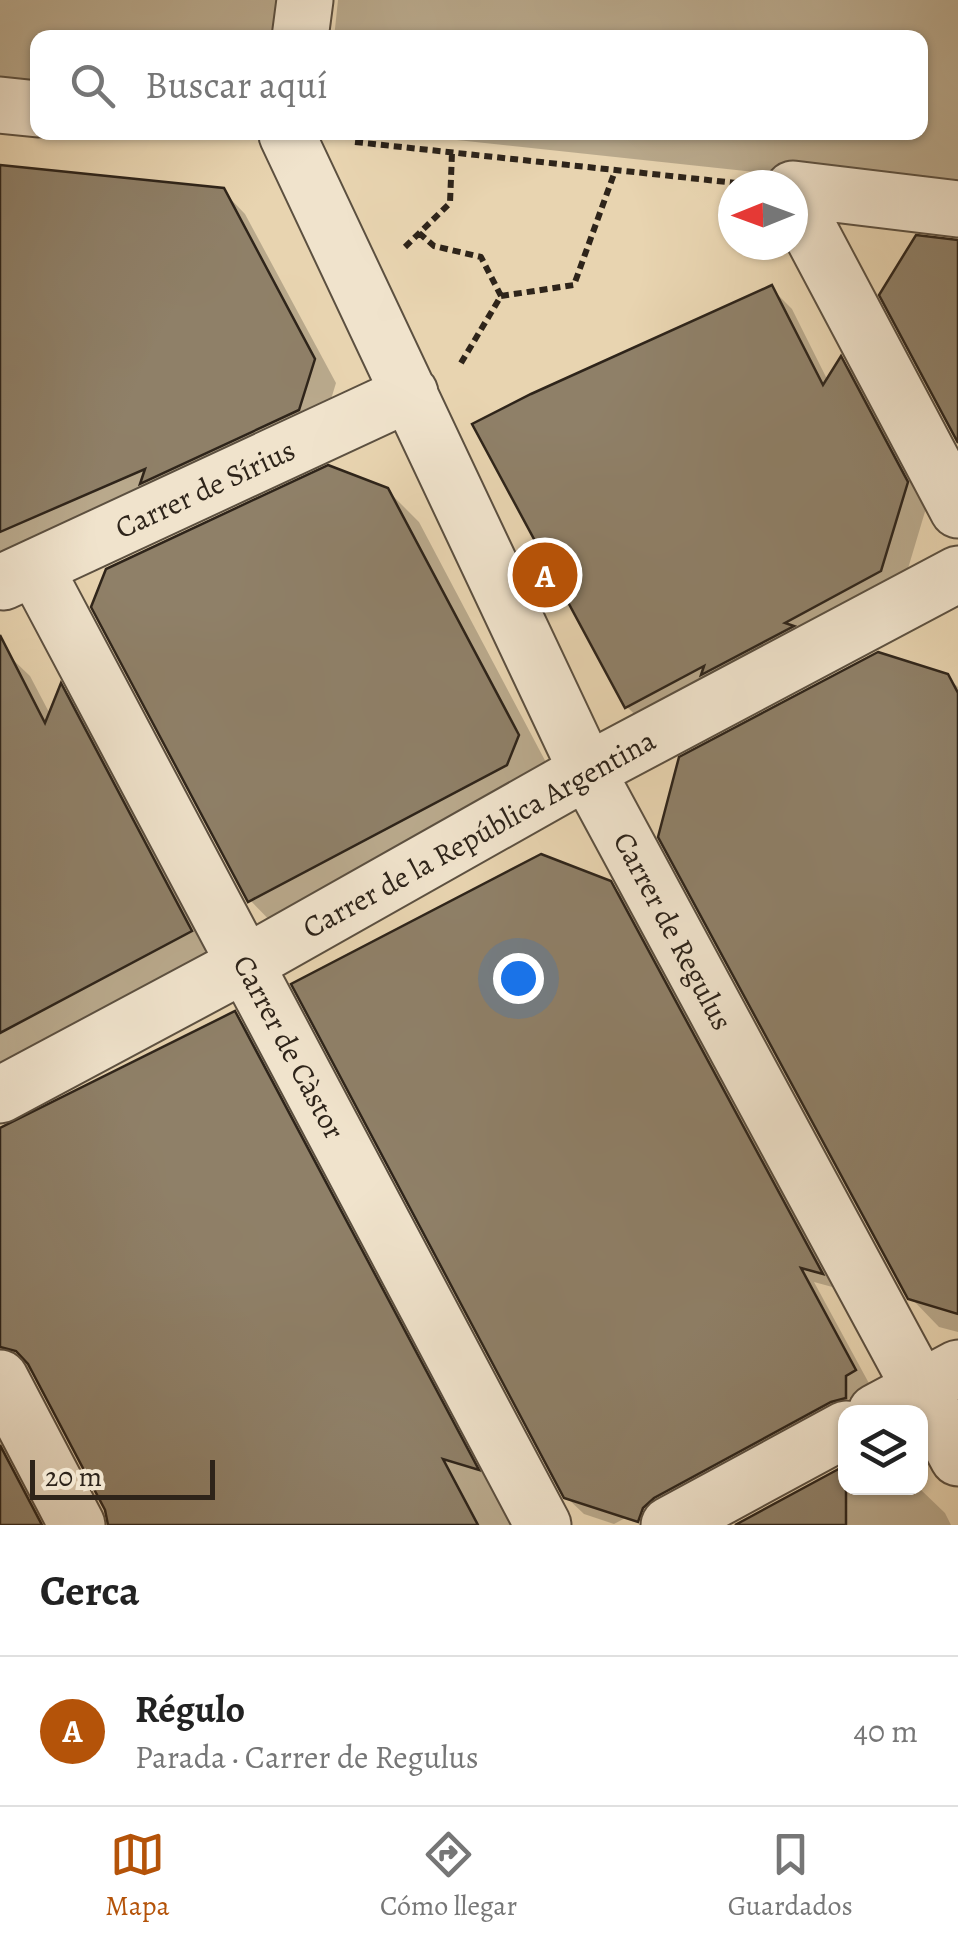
<!DOCTYPE html>
<html lang="es">
<meta charset="utf-8">
<style>
body{margin:0;font-family:Alegreya,serif;background:#f2f2f2;color:#222}
.controls{position:absolute;right:30px;bottom:30px;display:grid;overflow:hidden;border-radius:20px;box-shadow:0 2px 8px #0004}
.controls button{width:90px;height:90px;display:grid;place-items:center;padding:0;border:0;border-bottom:2px solid #e0e0e0;background:#fff;color:#222;font:50px sans-serif}
.compass{position:absolute;left:718px;top:170px;width:90px;height:90px;border-radius:50%;background:#fff;box-shadow:0 2px 8px #0004;rotate:269deg}
.scale{position:absolute;left:30px;bottom:25px;width:185px;box-sizing:border-box;padding-left:10px;border:5px solid #2e241a;border-top:0;font-size:28px;line-height:35px;white-space:nowrap;color:#2e241a;-webkit-text-stroke:8px #f0e3cc;paint-order:stroke}
.you{position:absolute;left:518px;top:978px;width:35px;height:35px;margin:-25px;border:8px solid #fff;border-radius:50%;background:#1a73e8;box-shadow:0 0 0 15px #1a73e833}
.badge{display:grid;place-items:center;width:65px;height:65px;border-radius:50%;background:#b45309;color:#fff;font-size:32px;font-weight:700}
.pin{position:absolute;translate:-50% -50%;border:5px solid #fff;box-shadow:0 2px 10px #0006}
.list{margin:0;padding:0;list-style:none}
h2{display:flex;justify-content:space-between;align-items:center;height:130px;margin:0;padding:0 40px;font-size:42px}
h2 small{font-size:32px;font-weight:400;color:#767676}
.list li{display:grid;grid-template-columns:65px 1fr auto;gap:30px;align-items:center;box-sizing:border-box;height:150px;padding:0 40px;border-top:2px solid #e0e0e0}
.list b{display:block;font-size:38px;white-space:nowrap}
.list p{margin:0;font-size:32px;white-space:nowrap;color:#767676}
.list em{font-size:32px;font-style:normal;color:#767676}
.icon{flex:none;width:55px;height:55px;fill:none;stroke:currentColor;stroke-width:2;stroke-linecap:round;stroke-linejoin:round}
.map{position:relative;flex:none;width:958px;height:1525px;overflow:hidden}
.search{position:absolute;background:#fff;box-shadow:0 2px 8px #0004;left:30px;right:30px;top:30px;height:110px;display:flex;align-items:center;gap:25px;box-sizing:border-box;padding:0 35px;border-radius:20px;color:#767676;font-size:38px}
.sheet{height:280px;background:#fff}
nav{display:flex;justify-content:space-around;align-items:center;box-sizing:border-box;height:140px;border-top:2px solid #e0e0e0;background:#fff;font-size:28px;color:#767676}
nav a{display:grid;justify-items:center;gap:5px}
nav .on{color:#b45309}
.map>svg:first-child{display:block}
.shadow{fill:#0003}
.building{fill:#8f8068;stroke:#2e241a;stroke-width:2.5}
.lines{fill:none;stroke-linecap:round;stroke-linejoin:round}
.minor-casing{stroke:#5c5040;stroke-width:59}
.path{stroke:#2e241a;stroke-width:6;stroke-dasharray:8 5;stroke-linecap:butt}
.minor{stroke:#f0e3cc;stroke-width:55}
.labels{text-anchor:middle;dominant-baseline:central;stroke-width:8;stroke-linejoin:round;paint-order:stroke}
.street-label{font-size:30px;fill:#2e241a;stroke:#f0e3cc}
</style>
<div class="map">
<svg width="958" height="1525" viewBox="0 0 958 1525">
<rect width="100%" height="100%" fill="#e8d4b0"/>
<filter id="stains"><feTurbulence type="fractalNoise" baseFrequency=".002" numOctaves="4"/><feColorMatrix values="0 0 0 0 .2 0 0 0 0 .09 0 0 0 0 .02 0 0 0 .5 -.17"/></filter>
<radialGradient id="worn" r=".72"><stop offset=".6" stop-color="#630" stop-opacity="0"/><stop offset="1" stop-color="#630" stop-opacity=".3"/></radialGradient>
<path class="shadow" d="M0 0H314L298 38H38V96L0 92Z
M338 0H958V194L383 132H920V38H334Z
M0 167 222 190 245 214 336 383 321 432 0 563Z
M771 288 792 309 828 381 841 360 861 380 927 505 901 592 648 727 627 707Z
M387 490 419 522 549 768 281 932 250 900Z
M0 651 6 653 30 676 51 716 62 688 83 709 213 954 0 1068Z
M946 676 958 687V1332L939 1327 910 1297Z
M609 883 627 900 836 1288 814 1282 871 1387 614 1524 584 1514 566 1497Z
M234 1014 260 1040 517 1525H110L107 1510 35 1373 29 1371 10 1375 0 1385V1129Z
M0 1426 52 1525H0Z
M846 1488H919L945 1513 951 1525H740Z"/>
<path class="building" d="M0 165 224 188 315 359 299 410 140 484 145 469 0 532Z
M916 235 958 240V443L879 295Z
M772 285 823 385 841 356 908 482 881 571 785 623 794 626 701 675 704 666 625 708 472 424 531 394Z
M328 465 388 488 519 735 507 765 248 902 91 607 106 569Z
M0 635 45 723 61 683 192 931 0 1033Z
M878 652 948 674 958 693V1314L908 1299 658 837 679 757Z
M541 854 611 881 823 1274 801 1268 856 1370 846 1376V1398L831 1402 654 1498 643 1508 638 1522 564 1498 291 984Z
M235 1011 479 1470 443 1459 478 1525H108L105 1510 28 1364 16 1351 0 1347V1128Z
M0 1445 42 1525H0Z
M846 1465V1525H735Z"/>
<g class="lines">
<g class="minor-casing">
<path id="minor" d="M300 38 305 0
M0 105 38 109
M287 135 587 771 958 1458
M793 189 958 209
M793 199 958 510
M35 568 543 1525
M3 582 410 393
M0 1095 245 964 587 771 958 574
M0 1378 77 1525
M876 1412 958 1368
M669 1525 846 1429"/>
</g>
<path class="path" d="M355 142 736 183
M419 233 434 246 481 257 501 296 461 363
M405 247 450 203 452 153
M501 296 574 285 615 171"/>
<use href="#minor" class="minor"/>
</g>
<g class="labels">
<g class="street-label">
<text transform="translate(205 489) rotate(-25)">Carrer de Sírius</text>
<text transform="translate(479 834) rotate(-29)">Carrer de la República Argentina</text>
<text transform="translate(673 931) rotate(62)">Carrer de Regulus</text>
<text transform="translate(289 1047) rotate(62)">Carrer de Càstor</text>
</g>
</g>
<rect width="100%" height="100%" filter="url(#stains)"/>
<rect width="100%" height="100%" fill="url(#worn)"/>
</svg>
<div class="controls">
<button><svg class="icon" aria-label="layers" viewBox="0 0 24 24"><path d="M12 4l9 5-9 5-9-5zM3 14l9 5 9-5"/></svg></button>
</div>
<svg class="compass" viewBox="-18 -18 36 36"><path d="M0-13l5 13h-10z" fill="#e53935"/><path d="M0 13l5-13h-10z" fill="#767676"/></svg>
<div class="scale">20 m</div>
<div class="you"></div>
<div class="pin badge" style="left:545px;top:575px">A</div>
<div class="search"><svg class="icon" aria-label="search" viewBox="0 0 24 24"><circle cx="10" cy="10" r="6"/><path d="M15 15l6 6"/></svg>Buscar aquí</div>
</div>
<section class="sheet">
<h2>Cerca<small></small></h2>
<ul class="list">
<li><span class="badge">A</span><div><b>Régulo</b><p>Parada · Carrer de Regulus</p></div><em>40 m</em></li>
</ul>
</section>
<nav>
<a class="on"><svg class="icon" aria-label="map" viewBox="0 0 24 24"><path d="M3 6l6-2 6 2 6-2v14l-6 2-6-2-6 2zM9 4v14M15 6v14"/></svg>Mapa</a>
<a><svg class="icon" aria-label="directions" viewBox="0 0 24 24"><path d="M12 3l9 9-9 9-9-9zM9 14v-3h6M13 9l2 2-2 2"/></svg>Cómo llegar</a>
<a><svg class="icon" aria-label="saved" viewBox="0 0 24 24"><path d="M7 4h10v16l-5-4-5 4z"/></svg>Guardados</a>
</nav>
